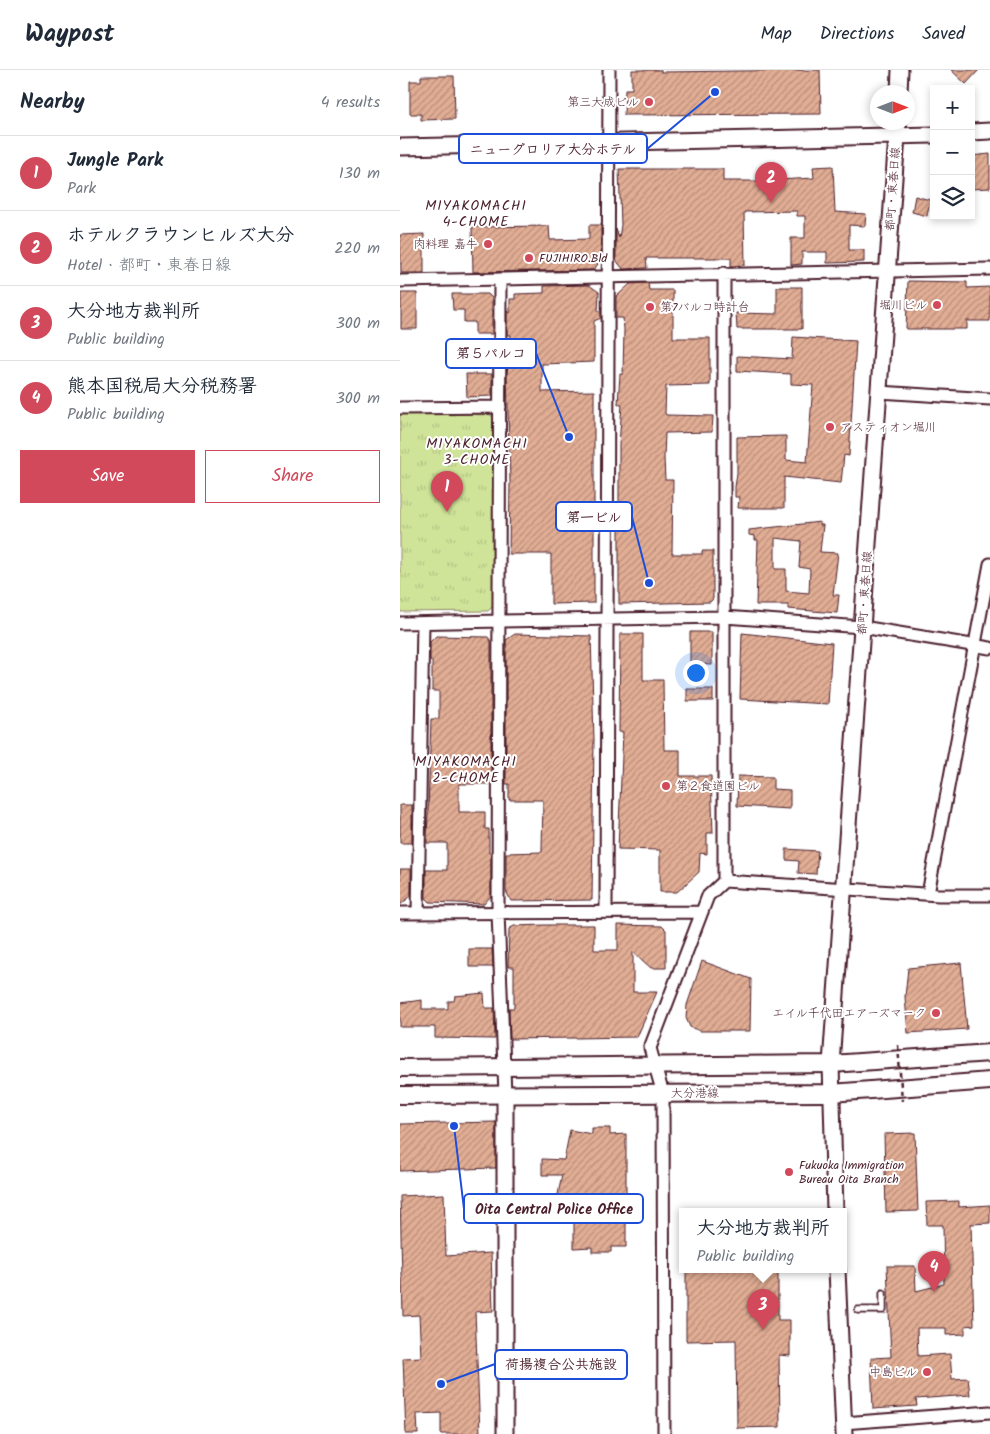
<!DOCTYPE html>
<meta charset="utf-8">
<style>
body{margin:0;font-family:Kalam,"Klee One",sans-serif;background:#f6f6f7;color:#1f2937}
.controls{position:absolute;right:15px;top:15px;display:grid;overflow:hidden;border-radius:0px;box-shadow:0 2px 8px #0003}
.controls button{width:45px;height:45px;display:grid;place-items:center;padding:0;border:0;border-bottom:1px solid #e0e1e3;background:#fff;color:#1f2937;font:25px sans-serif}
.compass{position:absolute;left:470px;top:15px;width:45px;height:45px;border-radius:50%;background:#fff;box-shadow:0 2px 8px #0003;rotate:90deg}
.you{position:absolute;left:295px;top:602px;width:18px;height:18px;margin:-12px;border:4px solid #fff;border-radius:50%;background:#1a73e8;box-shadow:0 0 0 8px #1a73e833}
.badge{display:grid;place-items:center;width:32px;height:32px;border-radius:50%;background:#d1495b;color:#fff;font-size:16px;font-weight:700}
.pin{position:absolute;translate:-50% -41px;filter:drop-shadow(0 1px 2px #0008)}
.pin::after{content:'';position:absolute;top:26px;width:18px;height:15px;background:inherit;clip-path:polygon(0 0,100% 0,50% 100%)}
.popup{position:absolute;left:279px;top:1138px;width:168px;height:65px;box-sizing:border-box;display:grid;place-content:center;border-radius:0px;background:#fff;filter:drop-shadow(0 1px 4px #0005);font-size:16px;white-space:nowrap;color:#747a83}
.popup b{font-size:19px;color:#1f2937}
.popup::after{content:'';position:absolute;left:50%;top:100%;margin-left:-10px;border:10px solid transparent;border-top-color:#fff}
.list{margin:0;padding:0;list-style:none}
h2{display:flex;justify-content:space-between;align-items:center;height:65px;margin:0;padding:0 20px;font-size:21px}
h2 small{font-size:16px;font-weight:400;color:#747a83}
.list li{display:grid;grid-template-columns:32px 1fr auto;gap:15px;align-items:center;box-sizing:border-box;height:75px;padding:0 20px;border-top:1px solid #e0e1e3}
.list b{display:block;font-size:19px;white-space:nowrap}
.list p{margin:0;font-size:16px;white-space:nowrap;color:#747a83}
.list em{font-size:16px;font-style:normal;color:#747a83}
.actions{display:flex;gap:10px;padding:15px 20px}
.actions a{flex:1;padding:11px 0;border:1px solid #d1495b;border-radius:0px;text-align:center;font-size:18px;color:#d1495b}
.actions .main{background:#d1495b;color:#fff}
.icon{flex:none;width:28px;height:28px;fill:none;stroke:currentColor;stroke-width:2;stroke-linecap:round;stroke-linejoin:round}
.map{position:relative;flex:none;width:590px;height:1364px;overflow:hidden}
header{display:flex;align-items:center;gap:30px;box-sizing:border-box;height:70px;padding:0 25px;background:#fff;border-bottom:1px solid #e0e1e3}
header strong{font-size:24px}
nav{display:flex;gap:28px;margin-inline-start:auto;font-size:18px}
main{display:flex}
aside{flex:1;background:#fff}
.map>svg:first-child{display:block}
.park{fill:url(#park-tufts);stroke:#8d8262}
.building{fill:url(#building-hatch);stroke:#4a1f2b;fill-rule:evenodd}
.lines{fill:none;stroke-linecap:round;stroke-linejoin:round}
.service-casing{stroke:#4a1f2b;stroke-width:9}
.minor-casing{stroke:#4a1f2b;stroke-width:15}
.tertiary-casing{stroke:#4a1f2b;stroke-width:19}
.secondary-casing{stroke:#4a1f2b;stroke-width:20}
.service{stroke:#fff;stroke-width:5.5}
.minor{stroke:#fff;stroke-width:11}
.tertiary{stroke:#fff;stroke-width:15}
.secondary{stroke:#fff;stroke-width:16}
.path-bridge{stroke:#4a1f2b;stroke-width:2.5;stroke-dasharray:5 4;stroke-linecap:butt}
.poi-dot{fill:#d1495b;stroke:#fff;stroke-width:2}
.labels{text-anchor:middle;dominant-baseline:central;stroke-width:4;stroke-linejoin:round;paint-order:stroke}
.poi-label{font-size:12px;fill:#4a1f2b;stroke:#fff;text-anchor:end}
.street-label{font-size:12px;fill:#4a1f2b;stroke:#fff}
.neighbourhood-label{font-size:14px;letter-spacing:1px;fill:#4a1f2b;stroke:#fff}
.leader{fill:none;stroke:#1d4ed8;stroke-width:2}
.callout-dot{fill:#1d4ed8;stroke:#fff;stroke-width:2}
.callout{fill:#fff;stroke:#1d4ed8;stroke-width:2}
.callout-label{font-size:14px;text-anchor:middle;font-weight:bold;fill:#4a1f2b}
</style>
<header>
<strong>Waypost</strong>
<nav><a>Map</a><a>Directions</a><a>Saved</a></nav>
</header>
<main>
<aside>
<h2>Nearby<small>4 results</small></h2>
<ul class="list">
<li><span class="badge">1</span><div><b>Jungle Park</b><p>Park</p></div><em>130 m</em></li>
<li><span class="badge">2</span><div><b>ホテルクラウンヒルズ大分</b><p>Hotel · 都町・東春日線</p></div><em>220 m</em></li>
<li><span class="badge">3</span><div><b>大分地方裁判所</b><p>Public building</p></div><em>300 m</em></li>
<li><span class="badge">4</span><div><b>熊本国税局大分税務署</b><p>Public building</p></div><em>300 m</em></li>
</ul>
<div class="actions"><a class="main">Save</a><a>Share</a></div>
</aside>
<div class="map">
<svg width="590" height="1364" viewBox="0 0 590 1364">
<defs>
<pattern id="park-tufts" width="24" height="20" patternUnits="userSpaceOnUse" patternTransform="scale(1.25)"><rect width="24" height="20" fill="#d0e499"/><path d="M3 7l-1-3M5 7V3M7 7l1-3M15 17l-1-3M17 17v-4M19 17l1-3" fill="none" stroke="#b4c384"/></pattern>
<pattern id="building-hatch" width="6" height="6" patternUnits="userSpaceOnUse" patternTransform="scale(1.25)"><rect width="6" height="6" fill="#e1ad94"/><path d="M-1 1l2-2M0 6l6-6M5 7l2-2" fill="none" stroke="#b88c79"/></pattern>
</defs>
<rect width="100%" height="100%" fill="#fff"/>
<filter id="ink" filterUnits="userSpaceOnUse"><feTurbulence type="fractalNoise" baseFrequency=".02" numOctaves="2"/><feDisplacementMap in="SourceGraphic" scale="10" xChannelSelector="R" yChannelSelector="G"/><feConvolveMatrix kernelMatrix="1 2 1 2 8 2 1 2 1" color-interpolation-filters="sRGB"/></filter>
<g filter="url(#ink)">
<path class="park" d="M0 344H89L94 348 93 536 88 541 0 542Z"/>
<path class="building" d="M232 0H261V2L420 0 421 44 224 45 225 19H232Z
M551 0H579L566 14Z
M21 6H54L55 49 21 50V44H10V11H21Z
M590 84V118L571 119V86Z
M433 96 435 142 466 144 465 156 449 155V180H464V192L427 193V182H402V194L391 195V168H405V146H397V141L344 142 345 195 331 196V188H246L247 198 223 199 216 190V159L219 168 221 155 219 99H323V111H360L414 108 413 97Z
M515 126 530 130 527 146 512 142Z
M189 155H201V189L194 200 73 202 72 157 149 156 150 170 189 169Z
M24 164V203H1L0 165Z
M508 211 567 212V218L590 217V251H567V259H506Z
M248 213 249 220H273V268H310V315L266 316 265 343 266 345 313 346 312 362 265 363 264 388 265 410H273L272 484H302V481H313V529L310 532 219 534V375L222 334H218L220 304H223L224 259 223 248H216V227L230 214Z
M189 215 199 222 198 242 201 240V248L194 251V292L142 294V322L194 321V533L151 534V484H109L110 411 107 304 111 265H107V241L110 243V229H115V224L144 223V216Z
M377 217H402V259H337L336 243 377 244Z
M1 223H17V259H1Z
M52 224H88L92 228V264H75V252H64V240H53Z
M393 267 456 271 449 386 444 385 441 413 384 407V438H338L339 427H335V417L337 403V367L386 366V390L407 392 413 315 391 314V304L337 301V286L392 289Z
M66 304H92V326L67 327Z
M420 452V455H423L420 482 438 483 433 525H439L437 543 388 539V535H356L358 470H355V466L349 465V460ZM375 468 401 471 399 497 410 499 409 523 386 521V499H375Z
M290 562H312V595L290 594Z
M342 563 432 573 428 634 340 629Z
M115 564 191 566 194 670 192 830 111 831 106 821V783L142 782V778L143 730H109V714H106V570Z
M220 564H243V610H263L264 680H280V706H311L313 763H307V784L300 783 299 802 277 822H260V780L218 779 223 662H219Z
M36 566 88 567 91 571V714H59V742H85V759H89V783H91V826L84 834 30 832 26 828V800H47V773H27L31 649H39V621H32V591L30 590V572Z
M287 619H313V631H287Z
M338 706 373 707V719L390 720V739L337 736Z
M0 735H12V773H0Z
M386 779 418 781 416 804 398 803 399 791 386 790Z
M0 799H11V826L0 835Z
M145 855H194V880H218V855L262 856 266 860V898H251L233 882V922H257L237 967 110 969 109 938H114V897H108L109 859 114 856Z
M69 879H92L93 897H69Z
M302 891 351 909 350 961H300L290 957 286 948 287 935Z
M561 893 567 959 508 963 505 927 508 898Z
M84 923 85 938H94L95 969 35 968V957H0V933L22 930V939H48V931H54L55 926Z
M96 1052V1098L0 1101V1054Z
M192 1058H210V1065L226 1064V1177H211V1182H192V1177L174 1178V1152L153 1149 162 1105H142V1089L164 1090 170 1060 192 1064Z
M515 1063 518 1141 486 1142 484 1064Z
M44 1124 46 1186 91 1183 93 1241 75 1242 80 1364H41V1343L17 1344 18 1364H6L3 1288 21 1287 19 1245 3 1246 0 1126Z
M559 1131V1137L590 1135V1153L571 1154 574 1255 565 1256V1264L546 1265V1258H517L518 1286 550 1284 552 1309 568 1308 570 1325 516 1329 517 1336 473 1339 471 1288 491 1287 487 1196H515L516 1221 544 1214 543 1155H527L526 1132Z
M286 1199H378V1250H390V1286L379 1285 380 1357 337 1358 336 1270 286 1271Z"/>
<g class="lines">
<g class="service-casing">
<path id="service" d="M458 1240H483V1223"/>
</g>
<g class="minor-casing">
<path id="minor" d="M324 203V811
M100 209 98 842 105 1025
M0 211 590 199
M479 322 590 329
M0 338 100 337
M0 553 324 547 462 557 590 578
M528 824 590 494
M206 841 209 0
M0 843 302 842
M18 843 23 553
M443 1353 590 1342
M264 1364 263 1024 250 978 308 826 324 811 539 825H590"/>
</g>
<g class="tertiary-casing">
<path id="tertiary" d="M499 22 500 0
M571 62 590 61
M0 77 534 65
M105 1025V1364
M435 1141 431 994 498 52
M437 1199 444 1364"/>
</g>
<g class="secondary-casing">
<path id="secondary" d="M0 998 431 994 590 983
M0 1025 431 1023 590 1011"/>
</g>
<use href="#service" class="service"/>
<use href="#minor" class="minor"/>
<use href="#tertiary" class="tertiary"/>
<use href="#secondary" class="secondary"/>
<path class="path-bridge" d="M498 975 502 1031"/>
</g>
</g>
<g class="poi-dot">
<circle cx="249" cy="32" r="5"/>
<circle cx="88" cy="174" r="5"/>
<circle cx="129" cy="188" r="5"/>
<circle cx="537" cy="235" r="5"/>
<circle cx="250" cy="237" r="5"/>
<circle cx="430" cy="357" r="5"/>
<circle cx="266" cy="716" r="5"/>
<circle cx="536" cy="943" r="5"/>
<circle cx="389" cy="1102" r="5"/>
<circle cx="527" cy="1302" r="5"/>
</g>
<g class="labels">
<g class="poi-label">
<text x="239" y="32">第三大成ビル</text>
<text x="78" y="174">肉料理 嘉牛</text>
<text x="139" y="188" text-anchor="start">FUJIHIRO.Bld</text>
<text x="527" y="235">堀川ビル</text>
<text x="260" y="237" text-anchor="start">第7バルコ時計台</text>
<text x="440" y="357" text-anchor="start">アスティオン堀川</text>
<text x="276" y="716" text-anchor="start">第２食道園ビル</text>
<text x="526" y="943">エイル千代田エアーズマーク</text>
<text x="399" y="1095" text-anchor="start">Fukuoka Immigration<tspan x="399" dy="14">Bureau Oita Branch</tspan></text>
<text x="517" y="1302">中島ビル</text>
</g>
<g class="street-label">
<text transform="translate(493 119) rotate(-86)">都町・東春日線</text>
<text transform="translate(465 523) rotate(-86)">都町・東春日線</text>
<text x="295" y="1023">大分港線</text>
</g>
<g class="neighbourhood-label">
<text x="76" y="136">MIYAKOMACHI<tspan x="76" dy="16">4-CHOME</tspan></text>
<text x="77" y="374">MIYAKOMACHI<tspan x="77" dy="16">3-CHOME</tspan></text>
<text x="66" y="692">MIYAKOMACHI<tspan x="66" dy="16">2-CHOME</tspan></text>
</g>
</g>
<path class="leader" d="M315 22L247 79M169 367L136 283M249 513L232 447M54 1056L64 1139M41 1314L95 1294"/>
<g class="callout-dot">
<circle cx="315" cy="22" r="5"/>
<circle cx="169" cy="367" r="5"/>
<circle cx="249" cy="513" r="5"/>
<circle cx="54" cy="1056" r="5"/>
<circle cx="41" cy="1314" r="5"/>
</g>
<g class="callout">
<rect x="59" y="64" width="188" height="29" rx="5"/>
<rect x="46" y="269" width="90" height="29" rx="5"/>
<rect x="156" y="432" width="76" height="29" rx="5"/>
<rect x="64" y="1124" width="179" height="29" rx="5"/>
<rect x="95" y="1280" width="132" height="29" rx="5"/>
</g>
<g class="callout-label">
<text x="153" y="84">ニューグロリア大分ホテル</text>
<text x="91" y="288">第５パルコ</text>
<text x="194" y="452">第一ビル</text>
<text x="154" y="1144">Oita Central Police Office</text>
<text x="161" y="1299">荷揚複合公共施設</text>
</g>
</svg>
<div class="controls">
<button>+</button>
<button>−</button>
<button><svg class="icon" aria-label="layers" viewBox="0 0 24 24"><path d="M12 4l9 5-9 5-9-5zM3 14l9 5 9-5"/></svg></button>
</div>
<svg class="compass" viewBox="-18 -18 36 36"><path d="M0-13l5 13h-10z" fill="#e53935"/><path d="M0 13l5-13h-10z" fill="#747a83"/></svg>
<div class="you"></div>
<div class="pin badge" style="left:47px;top:442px">1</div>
<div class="pin badge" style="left:371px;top:133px">2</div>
<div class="pin badge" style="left:363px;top:1260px">3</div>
<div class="popup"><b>大分地方裁判所</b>Public building</div>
<div class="pin badge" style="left:534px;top:1222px">4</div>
</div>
</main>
